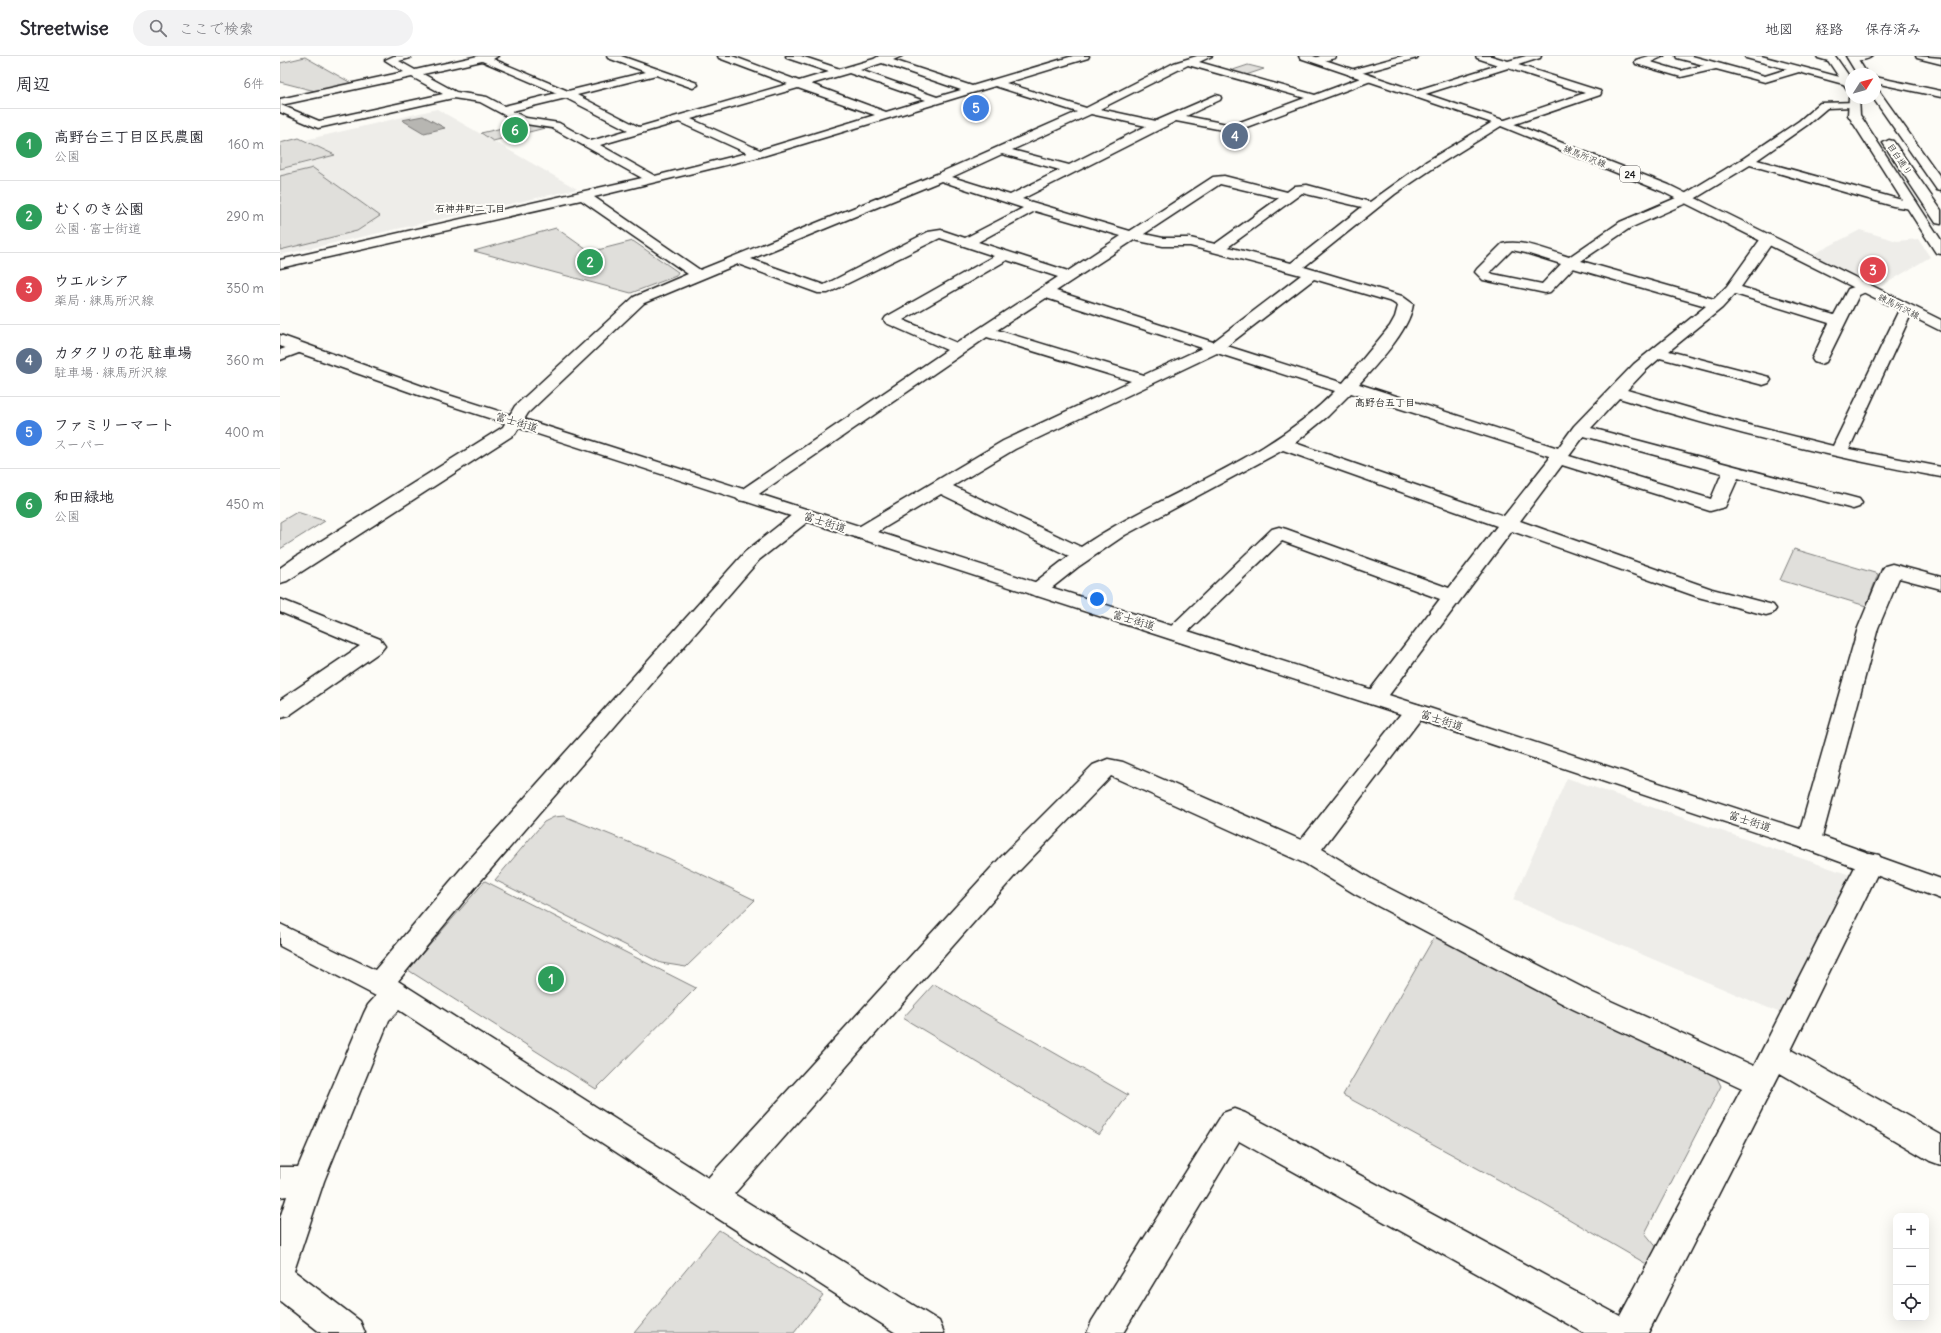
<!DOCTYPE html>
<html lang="ja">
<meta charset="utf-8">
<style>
body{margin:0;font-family:Delius,"Klee One",sans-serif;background:#f2f2f3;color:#2b2b33}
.controls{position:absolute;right:12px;bottom:12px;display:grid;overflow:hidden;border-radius:8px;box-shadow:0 4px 16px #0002}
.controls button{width:36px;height:36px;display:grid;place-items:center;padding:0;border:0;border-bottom:1px solid #e1e1e2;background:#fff;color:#2b2b33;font:20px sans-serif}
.compass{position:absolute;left:1565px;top:12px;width:36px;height:36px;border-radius:50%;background:#fff;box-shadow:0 4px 16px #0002;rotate:53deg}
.you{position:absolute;left:817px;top:543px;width:14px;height:14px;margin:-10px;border:3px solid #fff;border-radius:50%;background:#1a73e8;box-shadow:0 0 0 6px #1a73e833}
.badge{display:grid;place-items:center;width:26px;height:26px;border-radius:50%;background:#c8321e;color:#fff;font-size:13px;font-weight:700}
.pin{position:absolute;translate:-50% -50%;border:2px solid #fff;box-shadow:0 1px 4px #0006}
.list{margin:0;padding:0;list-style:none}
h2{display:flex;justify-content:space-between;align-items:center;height:52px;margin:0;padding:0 16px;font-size:17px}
h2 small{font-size:13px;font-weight:400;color:#7c7c81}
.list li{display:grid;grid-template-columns:26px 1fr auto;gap:12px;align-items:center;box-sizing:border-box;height:72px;padding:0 16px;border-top:1px solid #e1e1e2}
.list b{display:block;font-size:15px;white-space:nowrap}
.list p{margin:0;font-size:13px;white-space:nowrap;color:#7c7c81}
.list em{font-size:13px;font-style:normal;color:#7c7c81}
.icon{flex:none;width:22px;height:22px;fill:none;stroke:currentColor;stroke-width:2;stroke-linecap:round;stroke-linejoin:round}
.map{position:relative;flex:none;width:1661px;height:1277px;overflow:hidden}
header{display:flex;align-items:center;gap:24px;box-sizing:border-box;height:56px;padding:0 20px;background:#fff;border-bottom:1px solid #e1e1e2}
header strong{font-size:19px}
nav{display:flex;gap:22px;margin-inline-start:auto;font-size:14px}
.search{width:280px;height:36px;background:#f2f2f3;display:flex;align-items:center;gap:10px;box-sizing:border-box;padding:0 14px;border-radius:22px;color:#7c7c81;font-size:15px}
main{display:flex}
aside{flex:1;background:#fff}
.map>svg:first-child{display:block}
.built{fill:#eeede9}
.green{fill:#e0dfdb;stroke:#7e7e7c}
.water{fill:#b7b6b2;stroke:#797876}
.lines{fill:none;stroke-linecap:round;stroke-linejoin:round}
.minor-casing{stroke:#1c1c1c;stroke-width:3}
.major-casing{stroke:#1c1c1c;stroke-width:3}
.minor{fill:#fdfcf7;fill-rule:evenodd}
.major{fill:#fdfcf7;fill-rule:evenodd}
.labels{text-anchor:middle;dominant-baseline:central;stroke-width:4;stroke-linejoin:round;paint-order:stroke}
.far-street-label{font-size:9px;fill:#1c1c1c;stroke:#fdfcf7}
.shield{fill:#fdfcf7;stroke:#605f5e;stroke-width:1}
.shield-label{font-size:10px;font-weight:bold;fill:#1c1c1c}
.far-neighbourhood-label{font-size:10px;font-weight:bold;fill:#1c1c1c;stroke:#fdfcf7}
.street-label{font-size:11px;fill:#1c1c1c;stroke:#fdfcf7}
</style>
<header>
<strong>Streetwise</strong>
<div class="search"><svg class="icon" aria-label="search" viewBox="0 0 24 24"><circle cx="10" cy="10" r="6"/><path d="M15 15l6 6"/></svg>ここで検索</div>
<nav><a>地図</a><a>経路</a><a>保存済み</a></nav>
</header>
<main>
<aside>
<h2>周辺<small>6件</small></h2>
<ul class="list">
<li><span class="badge" style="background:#2e9e5b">1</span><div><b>高野台三丁目区民農園</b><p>公園</p></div><em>160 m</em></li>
<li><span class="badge" style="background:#2e9e5b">2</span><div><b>むくのき公園</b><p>公園 · 富士街道</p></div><em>290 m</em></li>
<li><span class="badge" style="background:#e0444e">3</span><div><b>ウエルシア</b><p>薬局 · 練馬所沢線</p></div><em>350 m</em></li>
<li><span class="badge" style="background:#5c6f8a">4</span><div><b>カタクリの花 駐車場</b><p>駐車場 · 練馬所沢線</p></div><em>360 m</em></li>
<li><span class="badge" style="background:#3f7fe0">5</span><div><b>ファミリーマート</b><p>スーパー</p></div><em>400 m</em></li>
<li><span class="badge" style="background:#2e9e5b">6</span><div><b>和田緑地</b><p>公園</p></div><em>450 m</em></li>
</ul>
</aside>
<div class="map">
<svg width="1661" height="1277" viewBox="0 0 1661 1277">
<rect width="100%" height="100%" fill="#fdfcf7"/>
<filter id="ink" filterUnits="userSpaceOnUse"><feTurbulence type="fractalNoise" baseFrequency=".025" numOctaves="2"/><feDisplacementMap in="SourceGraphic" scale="8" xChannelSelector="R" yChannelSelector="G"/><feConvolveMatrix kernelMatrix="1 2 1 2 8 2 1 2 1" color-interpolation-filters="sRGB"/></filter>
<g filter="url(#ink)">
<path class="built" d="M157 53 297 133 0 199V114L56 99 25 84Z
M1580 174 1617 185 1638 183 1650 201 1597 233 1530 200Z
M1287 722 1570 819 1505 959 1233 844Z"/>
<path class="green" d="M25 1 73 28 35 35 0 26V7Z
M968 9 984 13 966 19 950 15Z
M239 68 269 71 213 85 201 77Z
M19 82 55 99 0 113V87Z
M33 112 100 160 77 175 0 194V120Z
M276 172 310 196 353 185 398 216 396 220 351 237 194 195Z
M17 456 45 465 0 493V466Z
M1514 493 1598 518 1586 550 1500 524Z
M284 760 388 802 475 844 406 911 381 907 215 824 264 766 274 761Z
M205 825 416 932 316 1033 128 914Z
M1156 878 1248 930 1433 1014 1441 1030 1365 1177 1379 1194 1370 1210 1263 1148 1063 1039Z
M654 928 848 1039 819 1079 623 962Z
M439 1174 543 1239 514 1277H354Z"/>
<path class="water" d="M143 60 165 72 144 77 122 64Z"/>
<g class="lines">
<g class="minor-casing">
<path id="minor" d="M114 0H131L130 2 119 5 135 14 198 0H218L213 3 288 35 366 16 328 2 327 0H341L417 27 418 29 413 32 376 19 297 39 359 71 508 28 439 2 438 0H452L519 25 549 16 507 2 506 0H521L560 13 594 3 599 0H622L613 4 692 30 793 0H809L808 2 726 27 806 52 894 7 917 0H932L919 6 1035 39 1083 21H1091L1092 23 1091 25 953 76 896 65 742 143 850 175 933 121 944 120 1007 136 1015 130 1027 129 1090 146 1147 105 1216 64H1225L1305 37 1228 12 1139 40 1135 41 1130 38 1131 36 1218 9 1197 2 1196 0H1211L1228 5 1246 0H1261L1260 2 1238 9 1320 35 1321 37 1320 39 1229 70H1221L1155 111 1115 138 1024 211 1122 240 1133 248C1130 274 1096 309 1079 328L1278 392 1294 370 1354 308 1426 250 1293 212 1270 236 1265 237 1203 224 1195 216 1197 213 1222 188C1243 183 1269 195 1289 201L1340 166 1403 139 1464 102 1519 65 1540 47 1577 46 1578 48 1577 50 1573 51 1547 52 1527 69 1477 104 1618 143 1636 146 1637 149 1636 152 1631 153 1613 150 1470 109 1411 145 1350 172 1301 205 1434 243 1447 230 1482 181H1492L1494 184 1461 231 1554 259 1568 233 1583 228 1588 229 1590 232 1588 235 1579 239 1546 306 1540 308 1534 306 1532 303 1549 267 1455 238 1442 252 1389 295 1489 321 1491 324 1489 327 1483 329 1380 302 1366 314 1347 334 1461 367 1553 390 1619 254 1621 251H1631L1633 254 1569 393 1661 411V421C1552 402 1445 375 1339 342L1311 372 1579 443 1582 447 1579 451 1573 453 1458 422 1445 451 1430 455 1282 409 1240 465 1432 533 1493 549 1496 553 1493 557 1486 559 1418 541 1232 475 1103 647 1095 649 1087 647 1084 642 1160 543 1002 485 902 581 895 582 888 581 885 576 992 473 999 471 1006 473 1169 532 1217 470 1003 394 845 479 798 511 764 538 757 540 750 538 747 534 750 530 789 500 661 438 589 481 582 483 575 481 573 477 575 473 723 385 851 325 707 281 470 444 464 445 458 444 455 440 458 436 667 294 606 267 604 264 606 261 714 200 660 182 548 237H538L458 208 364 247 248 357 235 378 7 525 0 527V512L17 500 223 371 235 350 354 241 408 218 301 144 0 212V204L362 122 272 72 239 67 200 46 173 42 38 72 0 56V43L124 16 105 4ZM202 5 277 37 224 50 207 41 176 36 143 18ZM602 7 681 34 657 41 580 14ZM908 9 1025 42 952 69 906 60 940 44 941 42 940 40 936 39 876 65 820 53ZM569 17 646 44 606 56 531 28ZM132 21 163 38 39 65 1 49ZM715 30 797 56 657 118 420 214 314 141 483 100ZM518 32 595 59 480 94 411 63ZM286 42 348 74 311 85 279 67 246 62 232 55ZM811 58 866 70 789 109 732 94ZM399 66 467 97 375 120 320 89ZM722 98 780 114 730 139 672 121ZM661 125 743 152 685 182 661 174 648 176 544 229 471 203ZM940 128 999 142 935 188 910 182H883L864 178ZM1022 137 1082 151 1011 207 948 191ZM755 155 841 180 788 215 698 186ZM854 184 883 190H910L1021 219 933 286 776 235ZM1232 194 1246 197 1281 208 1262 228 1213 218 1210 216ZM727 204 778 221 677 287 623 264ZM1034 223 1112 246 1118 250 1115 261 1110 270 1063 327 947 290ZM766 242 922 292 864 319 717 274ZM937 297 1055 335C985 407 884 435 801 491L673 430 735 393ZM1071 337 1269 400V403L1224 460 1015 387 1048 360ZM1304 380 1442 417 1431 443 1289 400Z
M1040 0H1056L1055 2 1036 7 1031 4Z
M1122 0H1138L1137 2 1071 20 1066 17 1067 15Z
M1369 0H1384L1371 6 1401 15 1424 9 1397 2 1396 0H1412L1485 20 1507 13 1466 2 1465 0H1481L1571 24V28L1567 29 1519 16 1485 26 1436 13 1401 21 1356 8 1355 6 1356 4Z
M1537 0H1553L1557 3 1552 6 1538 2Z
M1568 0H1592C1587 5 1575 5 1568 3Z
M1636 0 1661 2V8L1637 2Z
M1595 21 1661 35V41L1595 27Z
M19 287 24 289 27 292 24 295 0 304V294Z
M524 453 531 455 533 459 531 463 479 504 198 828 118 925 428 1122 721 801 813 709 828 703 843 706 1021 784 1127 650 1135 648 1143 650 1146 655 1143 660 1042 793 1093 824 1313 937 1474 1010 1581 799 1590 797 1599 799 1603 806 1511 994 1661 1079V1109L1650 1105 1500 1017 1368 1277H1304L959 1085 843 1277H807L812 1265 943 1057 954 1053 965 1057 1340 1260 1462 1032 1293 953 1075 838 1026 808 831 720 739 815 454 1138 659 1265 664 1277H616L420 1151 119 954 109 964 44 1125 14 1215 80 1265 85 1277H41L0 1245V1162L7 1140 0 1141V1111H18L84 957 88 949 96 940 0 890V868L95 914 180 814 465 496 517 455Z
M1612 508 1661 521V533L1619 522 1598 572 1541 785 1538 791 1529 794 1520 791 1517 785 1578 572 1602 514 1605 510Z
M0 543 100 583 105 590 101 595 8 660 0 662V644L80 590 0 556Z"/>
</g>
<g class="major-casing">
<path id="major" d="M1019 0H1033L1229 66 1389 129 1661 264V275L1381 135 1221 70 1020 2Z
M1545 0H1555L1571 23V34L1567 33Z
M1566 0H1576L1587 18H1577Z
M1595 34 1599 35 1661 122V135L1657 134 1593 42H1595Z
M1570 40 1571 42H1579L1580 59 1661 184V198L1656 197 1654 194 1568 59 1569 42Z
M1609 84 1613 85 1661 154V168L1656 167 1603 87Z
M0 279 156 335 1143 650 1538 779 1661 823V843L1520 791 1127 660 144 341 0 290Z"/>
</g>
<use href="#minor" class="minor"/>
<use href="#major" class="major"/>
</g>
</g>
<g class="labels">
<g class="far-street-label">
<text transform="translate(1305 100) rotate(22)">練馬所沢線</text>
<text transform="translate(1620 103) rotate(56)">目白通り</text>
<text transform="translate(1619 250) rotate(27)">練馬所沢線</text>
</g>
<rect class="shield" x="1340" y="110" width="20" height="16" rx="3"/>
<g class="shield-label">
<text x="1350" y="118">24</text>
</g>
<g class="far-neighbourhood-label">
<text x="190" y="152">石神井町二丁目</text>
<text x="1105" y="346">高野台五丁目</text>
</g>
<g class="street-label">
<text transform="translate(237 366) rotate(17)">富士街道</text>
<text transform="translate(545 466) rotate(18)">富士街道</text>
<text transform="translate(854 564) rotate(17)">富士街道</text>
<text transform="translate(1162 664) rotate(18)">富士街道</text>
<text transform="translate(1470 765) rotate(18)">富士街道</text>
</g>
</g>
</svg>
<div class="controls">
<button>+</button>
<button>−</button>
<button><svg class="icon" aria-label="locate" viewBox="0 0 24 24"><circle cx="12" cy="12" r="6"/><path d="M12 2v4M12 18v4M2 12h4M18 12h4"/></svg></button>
</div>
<svg class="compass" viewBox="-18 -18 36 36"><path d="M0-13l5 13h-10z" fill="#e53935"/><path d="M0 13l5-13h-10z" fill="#7c7c81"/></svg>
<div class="you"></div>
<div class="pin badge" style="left:271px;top:923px;background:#2e9e5b">1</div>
<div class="pin badge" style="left:310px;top:206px;background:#2e9e5b">2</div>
<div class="pin badge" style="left:1593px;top:214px;background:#e0444e">3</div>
<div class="pin badge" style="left:955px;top:80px;background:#5c6f8a">4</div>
<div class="pin badge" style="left:696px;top:52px;background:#3f7fe0">5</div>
<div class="pin badge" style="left:235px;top:74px;background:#2e9e5b">6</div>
</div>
</main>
